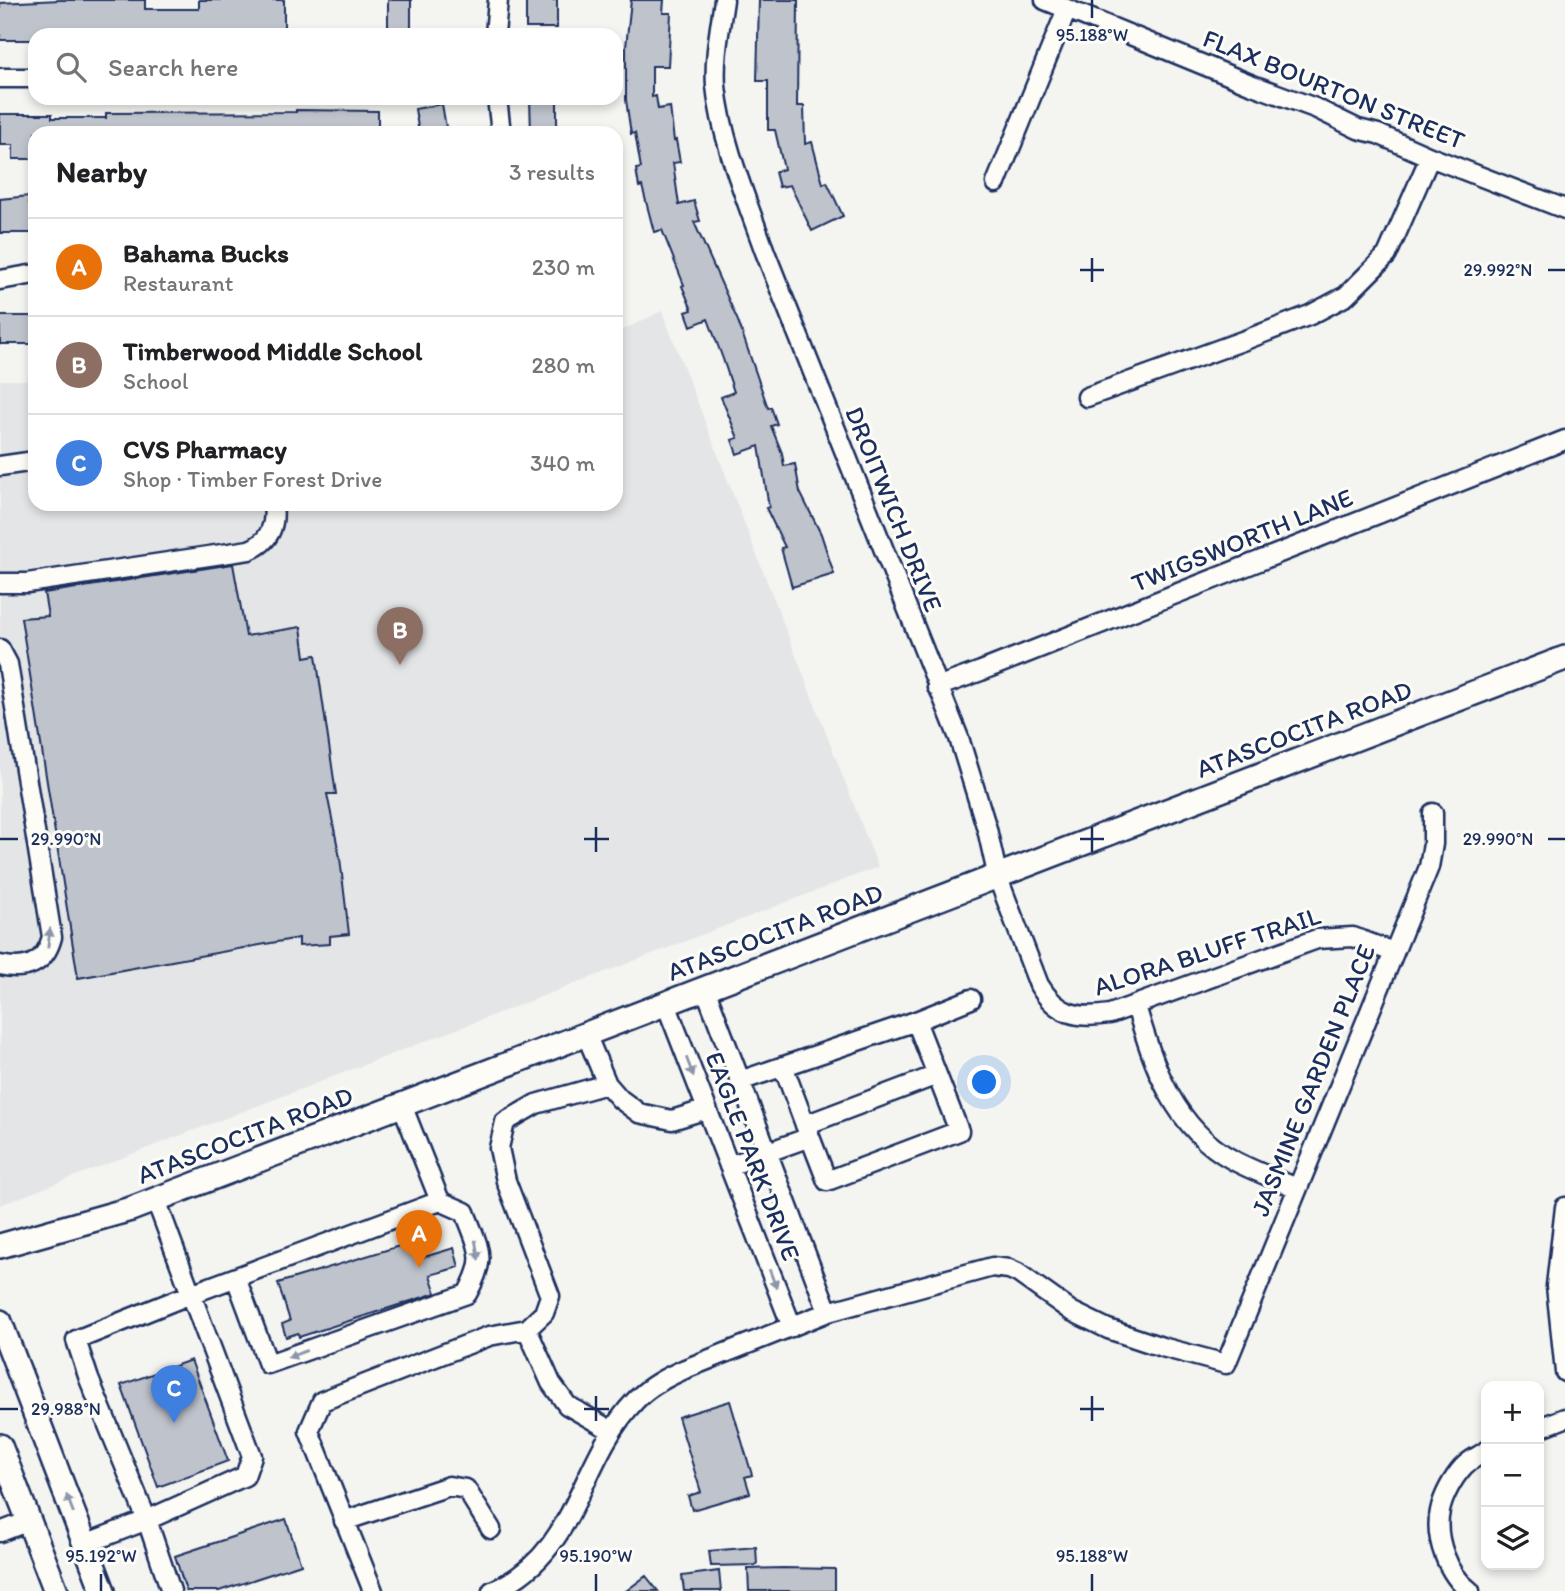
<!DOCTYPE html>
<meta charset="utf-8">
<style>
body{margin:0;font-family:Itim,sans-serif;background:#f2f2f2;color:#202124}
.controls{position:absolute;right:21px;bottom:21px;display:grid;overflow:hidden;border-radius:14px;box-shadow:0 4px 10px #0003}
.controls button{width:63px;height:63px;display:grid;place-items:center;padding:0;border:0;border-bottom:2px solid #e0e0e0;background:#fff;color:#202124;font:35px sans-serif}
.you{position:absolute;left:985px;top:1083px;width:24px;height:24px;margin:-18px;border:5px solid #fff;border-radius:50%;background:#1a73e8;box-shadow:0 0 0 10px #1a73e833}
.badge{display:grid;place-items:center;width:46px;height:46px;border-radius:50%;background:#d93025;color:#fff;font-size:23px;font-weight:700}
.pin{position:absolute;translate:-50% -58px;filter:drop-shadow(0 2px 4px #0008)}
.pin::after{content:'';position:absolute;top:37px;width:24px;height:21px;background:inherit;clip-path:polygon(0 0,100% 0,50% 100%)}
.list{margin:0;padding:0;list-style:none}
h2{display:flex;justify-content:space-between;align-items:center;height:91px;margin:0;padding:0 28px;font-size:30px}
h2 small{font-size:23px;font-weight:400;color:#757577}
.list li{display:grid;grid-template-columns:46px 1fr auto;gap:21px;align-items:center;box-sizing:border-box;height:98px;padding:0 28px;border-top:2px solid #e0e0e0}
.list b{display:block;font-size:26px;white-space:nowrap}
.list p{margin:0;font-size:23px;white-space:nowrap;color:#757577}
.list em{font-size:23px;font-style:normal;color:#757577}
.icon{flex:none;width:38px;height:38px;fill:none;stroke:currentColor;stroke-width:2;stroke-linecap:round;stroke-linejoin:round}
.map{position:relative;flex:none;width:1565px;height:1591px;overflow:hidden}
.search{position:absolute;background:#fff;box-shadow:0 4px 10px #0003;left:28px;top:28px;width:595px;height:77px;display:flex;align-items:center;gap:18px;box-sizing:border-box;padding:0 24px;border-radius:21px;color:#757577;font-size:26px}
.panel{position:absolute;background:#fff;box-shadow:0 4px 10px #0003;left:28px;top:126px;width:595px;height:385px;border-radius:21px}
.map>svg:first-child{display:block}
.built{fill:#e4e5e6}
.building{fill:#bfc3cc;stroke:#1b2f5e;stroke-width:2}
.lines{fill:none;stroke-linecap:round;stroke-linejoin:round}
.minor-casing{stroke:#1b2f5e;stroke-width:23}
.major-casing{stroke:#1b2f5e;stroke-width:28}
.minor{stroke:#fdfcf7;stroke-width:18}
.major{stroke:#fdfcf7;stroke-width:23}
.oneway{fill:#8c96aa}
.ticks{fill:none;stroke:#1b2f5e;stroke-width:2.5}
.labels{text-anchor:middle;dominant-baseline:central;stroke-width:6;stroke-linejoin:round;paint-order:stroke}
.street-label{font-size:26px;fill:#1b2f5e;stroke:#fdfcf7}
.ticks-label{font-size:18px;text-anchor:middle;fill:#1b2f5e;stroke:#fdfcf7;stroke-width:6;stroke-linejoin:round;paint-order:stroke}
</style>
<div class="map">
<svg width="1565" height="1591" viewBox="0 0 1565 1591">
<rect width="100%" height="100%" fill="#f4f4f1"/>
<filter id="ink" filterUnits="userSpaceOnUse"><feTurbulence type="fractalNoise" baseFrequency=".0143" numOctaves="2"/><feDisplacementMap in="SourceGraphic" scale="14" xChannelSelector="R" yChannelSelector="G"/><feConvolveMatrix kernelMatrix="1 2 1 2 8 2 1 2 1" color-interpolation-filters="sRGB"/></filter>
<g filter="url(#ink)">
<path class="built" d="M662 311 878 867 0 1205V380H35V504H616V333Z"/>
<path class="building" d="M60 0H145V9H199V0H284V35H35V40H0V3Z
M388 0H411V34H388Z
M526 0H557V28H526Z
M631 0H664L663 13H671L668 66H652V97L656 96 658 109 670 107 674 141 676 140 680 162 673 163 679 205 694 201 700 221 694 222 738 321 768 408 771 407 777 424 771 426 782 453 784 466 795 464 800 492 821 534 834 574 792 587 781 548 785 547 766 508 769 507 759 446 737 454 732 440 738 438 721 397 734 392 723 359 708 319 691 326 686 312 692 310 682 286 684 285 662 230 654 232 642 186 639 187 636 169 641 168 635 133 631 134 626 100V47Z
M759 0H798L797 106H804L805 144 812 142 823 184 827 182 843 216 812 231 790 185 779 187 775 172 784 169 775 130H768V81H757Z
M530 98H557V133H531Z
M442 104 447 133H419L415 109Z
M296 110 378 111V133H35V159H13V145H0V114H52V118H106V113L296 112Z
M29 196V203H35V233H0V199Z
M0 316H35V344H0Z
M233 564 246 636 301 627 305 657 316 655 336 794H327L340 858 349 934 330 936V944L299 946V938L78 978 21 618 48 616 44 593Z
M419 1240 424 1257 454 1248 459 1267 430 1275 436 1293 299 1337 298 1333 286 1337 282 1324 290 1321 278 1283Z
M191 1360 228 1461 158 1487 121 1385Z
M730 1401 752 1475 745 1477 750 1493 692 1510 688 1496 701 1492 678 1417Z
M286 1519 301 1564 219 1591H186L175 1556Z
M756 1547 757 1565 711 1566 709 1551Z
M783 1568 835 1569V1591H749L748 1569Z
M719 1571 721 1591H684L682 1576Z
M646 1576 658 1591H626Z"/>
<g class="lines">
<g class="minor-casing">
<path id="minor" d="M724 0C720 29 714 57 716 86 721 139 747 201 765 252L959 738 987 829 998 878 1039 985C1057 1015 1077 1019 1110 1014L1317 939 1353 937 1393 952
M1045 0 1250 84 1315 108 1358 129 1378 134 1430 157 1565 209
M495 35 498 0
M0 78H35
M497 98 501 133
M996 183 1067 9
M0 280 35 274
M1087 397 1245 340 1310 315 1346 296 1387 255 1430 157
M0 466 35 461
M0 583H27L249 550C270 542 276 525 273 504
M0 649 8 664 52 937C45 964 26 971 0 965
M937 687 981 671 1565 440
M705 988 828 1312
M666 1004 792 1327
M1136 1006C1154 1067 1174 1128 1233 1160 1253 1171 1276 1179 1297 1188
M916 1021 971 999
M586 1034 607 1084 620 1099 639 1113 672 1120 707 1109
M783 1066 809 1135
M805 1125 937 1075
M729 1166 810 1137 827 1181 959 1131 916 1021 740 1081
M1565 1207 1556 1286 1565 1372
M236 1278 268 1364 467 1294C488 1256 479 1250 465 1212L440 1201
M527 1329 544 1313 550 1296 506 1181 499 1148 505 1122 536 1104 607 1084
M1539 1428 1565 1418
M344 1521 449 1486 466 1489 491 1529
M0 1532 29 1521
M85 1544 147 1520 89 1379 76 1340 191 1294 156 1200
M171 1591 147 1520 245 1476 252 1456 191 1294 440 1201 402 1105
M373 1591 309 1431 322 1401 489 1336 527 1329 551 1383 567 1405 612 1431
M492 1591C579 1554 577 1462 635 1401 649 1386 667 1377 685 1369L828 1312 992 1267 1009 1269 1018 1273 1071 1311 1108 1329 1162 1347 1226 1364 1429 867 1433 844V813
M1470 1591C1448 1575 1434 1538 1440 1511 1443 1496 1453 1478 1463 1467 1469 1460 1479 1456 1486 1451"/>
</g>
<g class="major-casing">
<path id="major" d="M0 1246 131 1209 1565 658
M0 1322 103 1591
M0 1446 56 1591"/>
</g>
<use href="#minor" class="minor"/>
<use href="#major" class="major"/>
</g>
<defs><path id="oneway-solid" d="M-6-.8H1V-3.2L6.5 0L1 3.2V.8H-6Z" transform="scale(1.75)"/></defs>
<g class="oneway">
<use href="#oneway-solid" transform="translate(49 938) rotate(-83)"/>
<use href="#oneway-solid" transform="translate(690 1067) rotate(69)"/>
<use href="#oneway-solid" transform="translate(477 1250) rotate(80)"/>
<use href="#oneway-solid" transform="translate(773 1279) rotate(69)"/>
<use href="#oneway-solid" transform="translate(297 1354) rotate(160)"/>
<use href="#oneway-solid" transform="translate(70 1504) rotate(-111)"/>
</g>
</g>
<path class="ticks" d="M1092 0V18M1092 258V282M1080 270H1104M1548 270H1565M596 827V852M1092 827V852M0 839H18M584 839H609M1080 839H1104M1548 839H1565M596 1396V1421M1092 1396V1421M0 1409H18M584 1409H609M1080 1409H1104M101 1574V1591M596 1574V1591M1092 1574V1591"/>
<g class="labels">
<g class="street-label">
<text transform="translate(1334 89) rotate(22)">FLAX BOURTON STREET</text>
<text transform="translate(894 509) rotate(68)">DROITWICH DRIVE</text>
<text transform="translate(1242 540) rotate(-22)">TWIGSWORTH LANE</text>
<text transform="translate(1304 729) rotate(-21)">ATASCOCITA ROAD</text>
<text transform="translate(775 932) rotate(-21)">ATASCOCITA ROAD</text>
<text transform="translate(1207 951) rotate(-18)">ALORA BLUFF TRAIL</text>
<text transform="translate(1313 1080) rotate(-68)">JASMINE GARDEN PLACE</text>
<text transform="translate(245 1135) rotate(-21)">ATASCOCITA ROAD</text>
<text transform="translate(753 1156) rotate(69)">EAGLE PARK DRIVE</text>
</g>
</g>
<g class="ticks-label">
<text x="1092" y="41">95.188°W</text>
<text x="1498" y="276">29.992°N</text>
<text x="66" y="845">29.990°N</text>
<text x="1498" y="845">29.990°N</text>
<text x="66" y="1415">29.988°N</text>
<text x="101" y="1562">95.192°W</text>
<text x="596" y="1562">95.190°W</text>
<text x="1092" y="1562">95.188°W</text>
</g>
</svg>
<div class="controls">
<button>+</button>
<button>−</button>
<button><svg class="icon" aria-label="layers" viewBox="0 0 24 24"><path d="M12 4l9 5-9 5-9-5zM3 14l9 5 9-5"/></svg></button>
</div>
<div class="you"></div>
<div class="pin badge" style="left:419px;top:1268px;background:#e8710a">A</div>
<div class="pin badge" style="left:400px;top:665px;background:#8d6e63">B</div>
<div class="pin badge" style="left:174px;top:1423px;background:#3f7fe0">C</div>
<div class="search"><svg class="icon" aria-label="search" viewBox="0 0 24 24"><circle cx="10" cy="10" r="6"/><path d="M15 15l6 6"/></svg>Search here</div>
<section class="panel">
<h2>Nearby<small>3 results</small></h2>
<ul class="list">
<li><span class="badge" style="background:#e8710a">A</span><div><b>Bahama Bucks</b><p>Restaurant</p></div><em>230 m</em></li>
<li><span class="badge" style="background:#8d6e63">B</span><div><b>Timberwood Middle School</b><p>School</p></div><em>280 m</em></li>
<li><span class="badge" style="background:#3f7fe0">C</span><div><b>CVS Pharmacy</b><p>Shop · Timber Forest Drive</p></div><em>340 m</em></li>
</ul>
</section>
</div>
